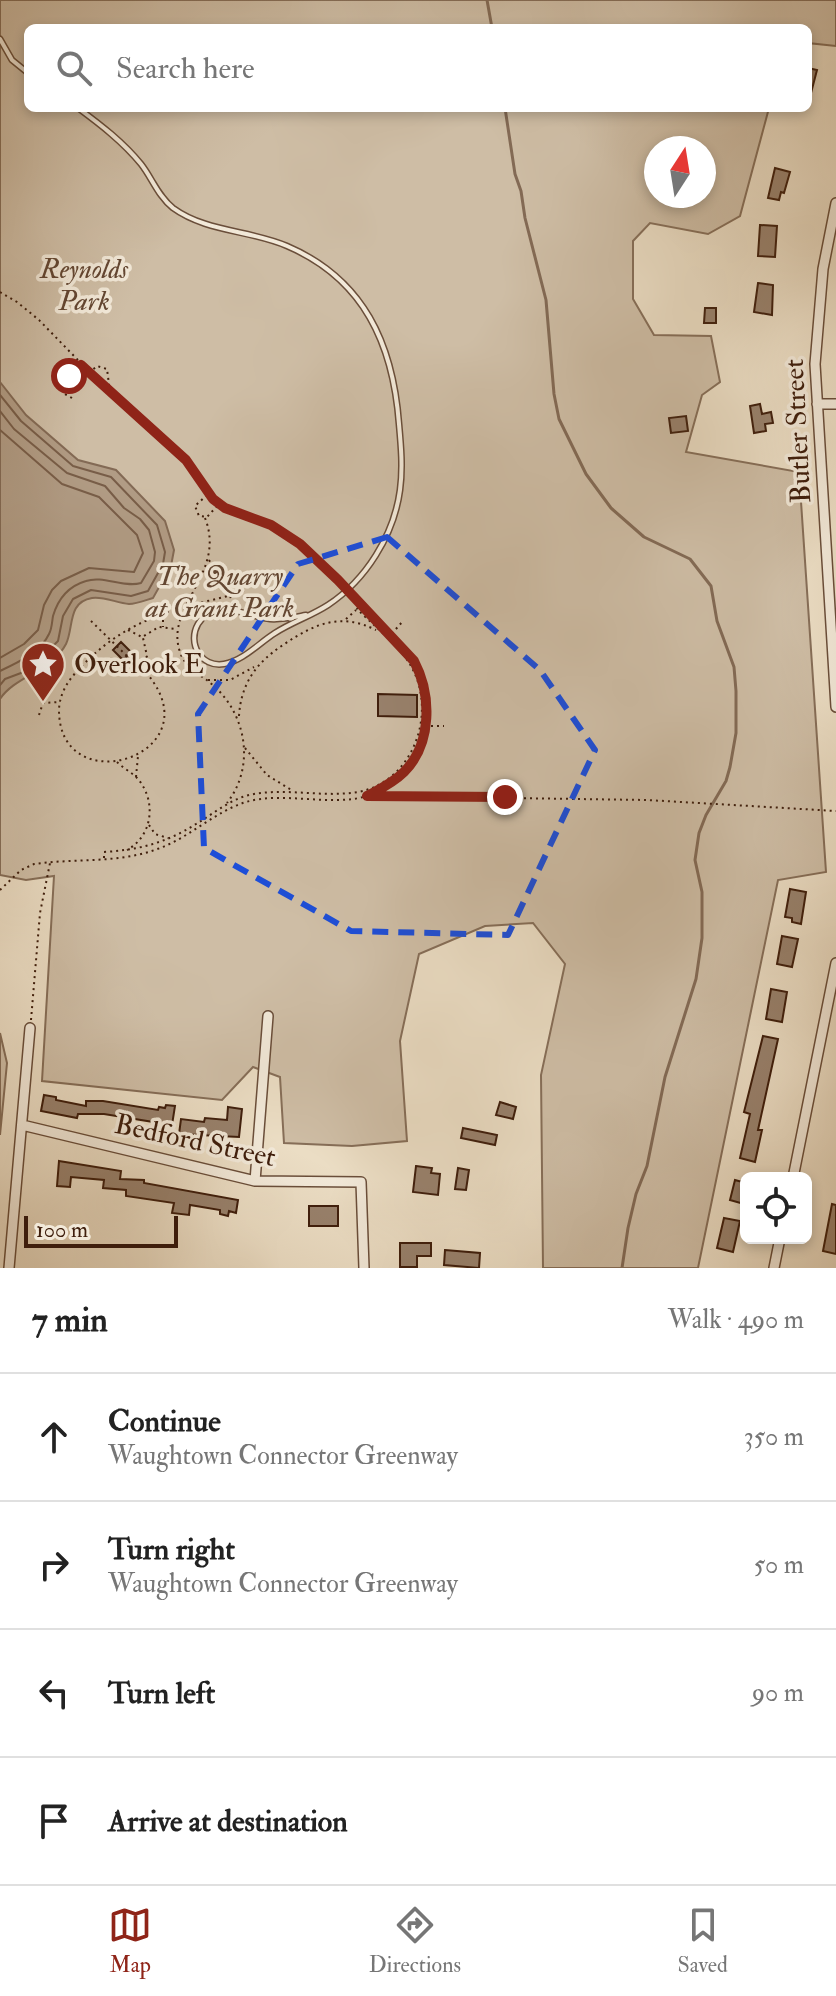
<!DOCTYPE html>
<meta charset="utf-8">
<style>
body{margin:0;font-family:"IM FELL Double Pica",serif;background:#f6f6f6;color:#222}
.controls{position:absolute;right:24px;bottom:24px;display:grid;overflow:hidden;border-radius:12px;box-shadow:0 4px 12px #0003}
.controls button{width:72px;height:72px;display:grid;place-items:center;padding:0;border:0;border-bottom:2px solid #e0e0e0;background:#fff;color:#222;font:40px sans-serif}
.compass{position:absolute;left:644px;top:136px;width:72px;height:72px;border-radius:50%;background:#fff;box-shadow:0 4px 12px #0003;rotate:12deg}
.scale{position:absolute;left:24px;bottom:20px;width:154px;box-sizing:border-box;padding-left:8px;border:4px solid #3f1e0c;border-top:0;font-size:22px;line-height:28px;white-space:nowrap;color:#3f1e0c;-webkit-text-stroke:6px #f2e9d9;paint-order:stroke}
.stop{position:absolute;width:24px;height:24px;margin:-18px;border:6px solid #8f2418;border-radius:50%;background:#fff}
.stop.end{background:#8f2418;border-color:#fff;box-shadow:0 2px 8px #0008}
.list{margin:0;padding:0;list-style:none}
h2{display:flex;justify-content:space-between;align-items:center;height:104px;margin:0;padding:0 32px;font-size:34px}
h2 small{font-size:26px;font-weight:400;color:#767676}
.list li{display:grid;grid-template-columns:52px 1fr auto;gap:24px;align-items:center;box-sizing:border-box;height:128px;padding:0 32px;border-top:2px solid #e0e0e0}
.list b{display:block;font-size:30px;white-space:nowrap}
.list p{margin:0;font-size:26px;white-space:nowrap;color:#767676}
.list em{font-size:26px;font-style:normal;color:#767676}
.icon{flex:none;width:44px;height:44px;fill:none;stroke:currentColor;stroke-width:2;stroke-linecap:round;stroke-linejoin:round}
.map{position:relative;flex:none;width:836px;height:1268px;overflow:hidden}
.search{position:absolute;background:#fff;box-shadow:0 4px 12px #0003;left:24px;right:24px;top:24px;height:88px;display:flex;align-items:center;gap:20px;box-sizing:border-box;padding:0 28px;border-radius:12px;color:#767676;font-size:30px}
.sheet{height:616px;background:#fff}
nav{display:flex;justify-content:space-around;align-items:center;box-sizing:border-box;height:112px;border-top:2px solid #e0e0e0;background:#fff;font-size:22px;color:#767676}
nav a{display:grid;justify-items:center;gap:4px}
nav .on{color:#8f2418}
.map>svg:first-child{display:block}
.green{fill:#cebda5;stroke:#866e58;stroke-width:2;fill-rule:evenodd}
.water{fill:#b19c85;stroke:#836a55;stroke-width:2}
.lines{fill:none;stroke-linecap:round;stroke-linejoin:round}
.shore{stroke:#785d48;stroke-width:2}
.stream{stroke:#836a55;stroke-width:3}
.building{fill:#98816c;stroke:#3f1e0c;stroke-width:2}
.lane-casing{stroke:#6a4e3a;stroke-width:7}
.street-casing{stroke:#6a4e3a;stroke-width:12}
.path{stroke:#3f1e0c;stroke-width:2;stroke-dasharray:2 4;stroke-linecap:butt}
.lane{stroke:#f2e9d9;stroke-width:4}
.street{stroke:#f2e9d9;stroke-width:9}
.path-bridge{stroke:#3f1e0c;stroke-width:2;stroke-dasharray:2 4;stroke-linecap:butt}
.route{stroke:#8f2418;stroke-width:10}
.marked{fill:none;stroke:#1d4ed8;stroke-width:6;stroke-dasharray:16 10;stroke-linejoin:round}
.labels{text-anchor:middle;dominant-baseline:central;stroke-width:7;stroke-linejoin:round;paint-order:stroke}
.park-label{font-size:28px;font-style:italic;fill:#634632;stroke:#f2e9d9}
.street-label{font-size:28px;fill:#3f1e0c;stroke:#f2e9d9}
.poi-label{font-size:28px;fill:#3f1e0c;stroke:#f2e9d9;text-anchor:start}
</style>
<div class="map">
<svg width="836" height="1268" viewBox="0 0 836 1268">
<rect width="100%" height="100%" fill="#ebddc4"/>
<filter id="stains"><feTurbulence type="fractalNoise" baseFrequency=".0025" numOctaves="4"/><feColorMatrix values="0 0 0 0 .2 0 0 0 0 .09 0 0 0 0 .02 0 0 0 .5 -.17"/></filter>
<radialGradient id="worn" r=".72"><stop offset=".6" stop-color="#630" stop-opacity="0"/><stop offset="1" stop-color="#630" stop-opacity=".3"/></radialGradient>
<path class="green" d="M0 0H836V46L808 43V28H28V108H769L740 216 708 234 650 223 633 241V299L654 335 711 336 720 382 702 395 686 452 799 472 826 872 778 880 698 1268H543L541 1075 565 964 533 923 485 926 419 954 400 1041 407 1141 352 1146 284 1143 280 1077 253 1067 222 1100 42 1081 54 876 26 880 0 875ZM656 148H704V196H656Z
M0 1033 7 1063 0 1135Z"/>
<path class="water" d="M0 382 26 415 78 460 116 470 165 521 174 550 171 566 153 598C146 600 137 604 129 604 117 603 103 596 92 598 67 602 74 628 66 644 52 671 15 676 0 699Z"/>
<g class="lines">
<path class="shore" d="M0 395 21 421 73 466 111 477 157 525 165 552 163 564 148 591 131 596 91 590 73 599 63 616 58 641 38 661 21 673 5 679 0 685
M0 411 14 429 67 473 105 486 124 508 140 519 149 530 155 552 154 561 141 583C123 588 103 575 86 581 69 586 58 599 53 616 52 621 52 629 49 634 41 652 17 663 0 671
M0 430 62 484 99 497 137 535 143 553 134 572 89 568 61 581 52 590 44 605 38 630 24 644 0 658"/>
<path class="stream" d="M487 0 492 28
M505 108 515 174 521 191 525 218 546 300 554 394 559 419 586 474 611 508 644 537 690 559 711 586 717 621 734 667 736 691V733L730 767 726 781 706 815 699 833 695 860 702 892V938L696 979 665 1077 647 1166 636 1194 628 1228 622 1268"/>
</g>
<path class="building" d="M808 68 817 70 811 93H808Z
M775 168 790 172 784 193 781 192 779 200 768 198Z
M760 225 777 226 775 257 758 256Z
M758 283 773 285 772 315 754 312Z
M705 308H716V323H704Z
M760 404 762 414 771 412 773 423 765 424 766 431 754 433 750 406Z
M686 416 688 431 671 433 669 418Z
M121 642 131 652 123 660 113 650Z
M378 694 417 695V717L378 716Z
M790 889 806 892 801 924 792 922V918L785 917Z
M782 936 798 939 792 967 777 964Z
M771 989 787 992 782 1022 766 1019Z
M763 1036 778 1039 758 1130H762L755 1162 740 1158 750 1114 744 1112Z
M44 1095 56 1097V1100L86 1106V1101H103L158 1110 159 1107 165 1108 166 1105 175 1106 172 1125 104 1114H78L77 1118 41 1111Z
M500 1102 516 1107 513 1119 496 1115Z
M228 1107 242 1109 239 1137 179 1134 181 1119 204 1122 205 1118 227 1120Z
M463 1128 497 1135 495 1145 461 1138Z
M59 1161 121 1171 120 1179 144 1180V1183L238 1200 236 1213 229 1211 228 1216 220 1214V1210L190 1205 189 1215 172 1213 174 1203 126 1196V1190L103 1188 104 1180 71 1177 70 1187 57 1186Z
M416 1166 432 1168 431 1173 440 1174 438 1195 413 1192Z
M458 1168 469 1170 466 1190 455 1189Z
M735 1180 746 1183 744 1204 730 1200Z
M832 1204 836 1205V1254L823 1251Z
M309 1206H338V1226H309Z
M724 1218 740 1221 733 1252 717 1248Z
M400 1243H431V1256H417V1267H400Z
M445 1250 480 1253 479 1268 444 1265Z"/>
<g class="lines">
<g class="lane-casing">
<path id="lane" d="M0 39 12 60 28 73
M78 108C101 125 123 142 141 164 152 178 158 196 173 208 206 232 250 230 287 246 364 279 393 344 399 424 401 446 403 468 400 490 394 535 366 580 328 605 311 616 292 622 275 633 259 643 243 661 224 664 201 668 187 643 198 624 215 596 247 617 270 619 282 620 295 617 306 615"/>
</g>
<g class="street-casing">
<path id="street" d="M836 203 823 269 815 364 836 707
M817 404H836
M22 1125 255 1181 361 1182 364 1268
M793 1178 836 963
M255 1181 268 1016
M9 1268 30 1028
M774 1268 780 1238"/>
</g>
<path class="path" d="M0 292 17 302 39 320 110 393 186 460 213 499 225 508 285 532 341 583
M89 373 97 366 107 369 110 392
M72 398 63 393 62 383 80 366
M207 495 195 506 199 516 207 517 219 504
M205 518C227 574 164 606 180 652 186 670 201 674 214 686 247 716 255 767 227 803
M209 560 230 595 232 604
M163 614V627
M346 619 356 610
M128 630 142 637 159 627 176 629
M388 638 403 621
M128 657C137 665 148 673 154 683 204 759 58 801 59 709 60 692 69 679 81 667 110 636 144 618 185 607 204 601 225 598 244 591
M140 668 147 656 143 638
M208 680H230L254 667
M39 715 43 703 59 702
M239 716C241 683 257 662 283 645 314 624 340 612 376 630
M425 726H444
M245 748 267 775 293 791
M117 762C123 768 131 772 137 778 157 800 153 836 127 850
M136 777 138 756
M368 796 647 800 836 811
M149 825 155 834 168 838
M104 858V852C138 850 166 843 196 824 213 814 229 800 249 795 285 787 322 798 358 792 413 782 438 713 411 666 398 644 375 627 357 609L361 604
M0 890 21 870 34 864C76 858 120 864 160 848 190 837 216 811 246 802 283 791 331 807 367 796 421 779 444 707 413 660 397 635 371 615 351 594
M31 1020 40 913 50 863"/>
<use href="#lane" class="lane"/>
<use href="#street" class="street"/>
<path class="path-bridge" d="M91 621 128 657"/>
</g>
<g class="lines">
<path class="route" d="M69 376 81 365 186 460 213 499 225 508 271 525 300 544 338 580 414 661C432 695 432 744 404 772 393 783 380 789 367 796L505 797"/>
</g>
<path class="marked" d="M387 537 540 670 595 750 508 935 351 931 204 848 198 714 298 564Z"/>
<defs>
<g id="sight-pin" transform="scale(2.3)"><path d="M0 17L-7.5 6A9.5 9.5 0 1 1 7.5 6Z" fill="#8f2418" stroke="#f2e9d9"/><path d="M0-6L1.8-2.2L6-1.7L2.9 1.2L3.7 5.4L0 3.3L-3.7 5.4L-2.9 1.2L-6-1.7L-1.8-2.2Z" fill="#fff"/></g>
</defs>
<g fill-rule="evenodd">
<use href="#sight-pin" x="43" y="664"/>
</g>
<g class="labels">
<g class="park-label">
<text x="84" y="269">Reynolds<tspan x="84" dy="32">Park</tspan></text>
<text x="220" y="576">The Quarry<tspan x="220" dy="32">at Grant Park</tspan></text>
</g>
<g class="street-label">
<text transform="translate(798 431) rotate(-93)">Butler Street</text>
<text transform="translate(195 1141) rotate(12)">Bedford Street</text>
</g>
<g class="poi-label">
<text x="74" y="664">Overlook E</text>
</g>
</g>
<rect width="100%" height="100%" filter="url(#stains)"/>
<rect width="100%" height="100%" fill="url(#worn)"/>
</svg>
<div class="controls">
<button><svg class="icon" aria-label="locate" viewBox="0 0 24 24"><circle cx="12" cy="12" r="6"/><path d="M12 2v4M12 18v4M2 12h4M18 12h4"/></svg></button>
</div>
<svg class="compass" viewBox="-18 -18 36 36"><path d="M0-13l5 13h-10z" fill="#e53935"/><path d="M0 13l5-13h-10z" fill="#767676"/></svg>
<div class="scale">100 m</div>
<div class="stop" style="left:69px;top:376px"></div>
<div class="stop end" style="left:505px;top:797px"></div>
<div class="search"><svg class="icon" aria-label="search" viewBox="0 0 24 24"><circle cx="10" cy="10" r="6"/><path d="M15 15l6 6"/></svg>Search here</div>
</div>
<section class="sheet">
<h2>7 min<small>Walk · 490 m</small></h2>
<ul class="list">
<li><svg class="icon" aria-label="ahead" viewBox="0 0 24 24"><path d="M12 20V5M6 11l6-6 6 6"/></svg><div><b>Continue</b><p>Waughtown Connector Greenway</p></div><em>350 m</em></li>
<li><svg class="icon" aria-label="right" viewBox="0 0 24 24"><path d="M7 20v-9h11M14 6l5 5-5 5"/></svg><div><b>Turn right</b><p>Waughtown Connector Greenway</p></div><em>50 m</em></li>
<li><svg class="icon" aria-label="left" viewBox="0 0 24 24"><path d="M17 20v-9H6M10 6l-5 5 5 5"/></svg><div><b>Turn left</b></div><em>90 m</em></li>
<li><svg class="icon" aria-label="arrive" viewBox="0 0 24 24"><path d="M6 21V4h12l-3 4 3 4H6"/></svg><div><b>Arrive at destination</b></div></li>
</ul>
</section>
<nav>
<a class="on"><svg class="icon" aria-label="map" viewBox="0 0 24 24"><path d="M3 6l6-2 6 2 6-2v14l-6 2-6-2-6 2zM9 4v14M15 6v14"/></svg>Map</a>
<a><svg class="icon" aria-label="directions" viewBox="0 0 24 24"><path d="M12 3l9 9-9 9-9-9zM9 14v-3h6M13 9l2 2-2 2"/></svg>Directions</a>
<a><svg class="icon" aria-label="saved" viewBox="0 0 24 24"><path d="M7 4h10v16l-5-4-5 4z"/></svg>Saved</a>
</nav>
